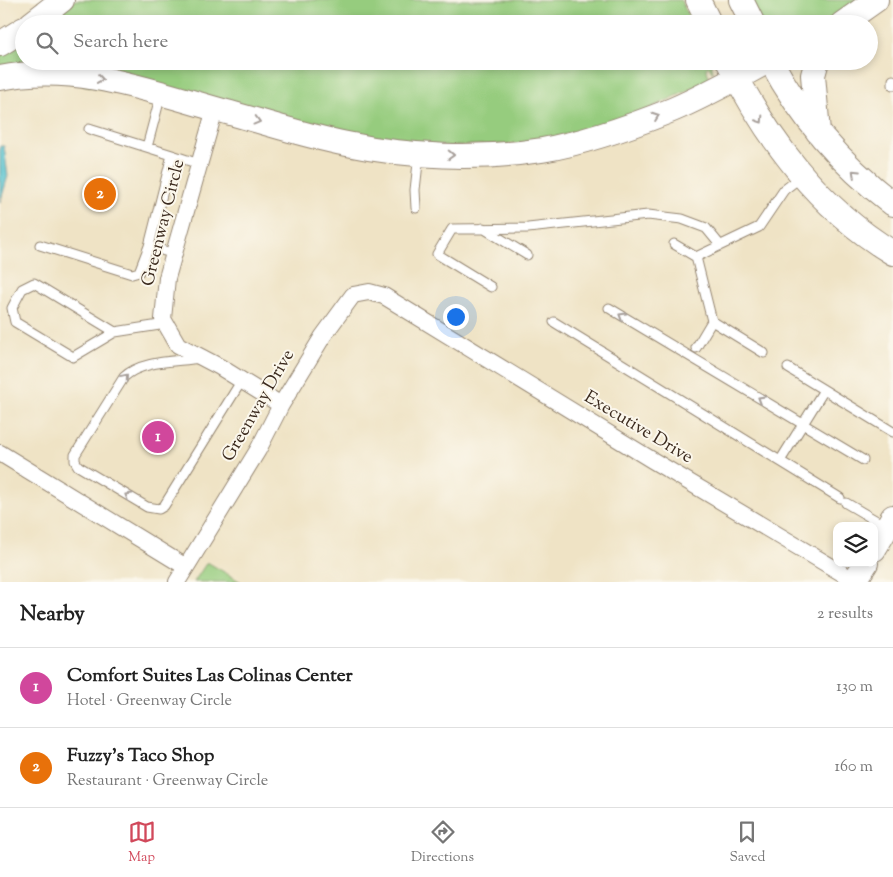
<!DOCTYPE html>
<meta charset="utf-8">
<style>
body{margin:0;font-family:"Sorts Mill Goudy",serif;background:#f2f2f2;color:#222}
.controls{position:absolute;right:15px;bottom:15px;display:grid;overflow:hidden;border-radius:10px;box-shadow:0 2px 8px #0003}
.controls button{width:45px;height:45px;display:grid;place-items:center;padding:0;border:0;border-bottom:1px solid #e0e0e0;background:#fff;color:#222;font:25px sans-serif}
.you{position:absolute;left:455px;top:316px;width:18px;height:18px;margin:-12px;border:4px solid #fff;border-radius:50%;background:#1a73e8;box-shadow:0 0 0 8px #1a73e833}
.badge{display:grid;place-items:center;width:32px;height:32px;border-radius:50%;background:#d1495b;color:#fff;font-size:16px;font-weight:700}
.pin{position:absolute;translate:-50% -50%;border:2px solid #fff;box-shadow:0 1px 5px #0006}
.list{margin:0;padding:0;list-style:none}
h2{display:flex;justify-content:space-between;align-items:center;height:65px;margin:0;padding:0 20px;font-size:21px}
h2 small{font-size:16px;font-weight:400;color:#767676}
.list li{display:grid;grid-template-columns:32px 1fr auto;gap:15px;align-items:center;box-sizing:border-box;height:80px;padding:0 20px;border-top:1px solid #e0e0e0}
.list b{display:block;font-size:19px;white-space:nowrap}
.list p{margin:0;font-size:16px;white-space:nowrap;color:#767676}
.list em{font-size:16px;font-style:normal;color:#767676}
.icon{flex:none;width:28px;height:28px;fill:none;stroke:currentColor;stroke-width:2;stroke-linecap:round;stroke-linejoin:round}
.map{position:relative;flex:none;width:893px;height:582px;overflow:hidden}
.search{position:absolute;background:#fff;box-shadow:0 2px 8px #0003;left:15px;right:15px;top:15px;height:55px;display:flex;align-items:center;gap:12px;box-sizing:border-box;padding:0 18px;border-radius:28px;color:#767676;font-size:19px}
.sheet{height:225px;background:#fff}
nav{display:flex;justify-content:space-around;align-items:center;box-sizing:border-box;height:70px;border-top:1px solid #e0e0e0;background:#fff;font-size:14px;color:#767676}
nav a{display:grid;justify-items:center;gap:2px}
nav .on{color:#d1495b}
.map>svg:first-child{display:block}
.green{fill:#96cc7e;stroke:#687b4e}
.water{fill:#55c1ce;stroke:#487676}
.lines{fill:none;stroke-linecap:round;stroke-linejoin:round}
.lane-casing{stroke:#958672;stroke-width:11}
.street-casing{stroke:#958672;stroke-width:18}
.secondary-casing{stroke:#958672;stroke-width:26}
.lane{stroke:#fff;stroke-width:9}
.street{stroke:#fff;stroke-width:16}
.secondary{stroke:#fff;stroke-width:24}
.oneway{stroke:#a79f9a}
.labels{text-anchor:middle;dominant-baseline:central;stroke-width:4;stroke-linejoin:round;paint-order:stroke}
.street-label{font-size:18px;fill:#3b2a1e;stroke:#fbf7ec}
</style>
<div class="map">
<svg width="893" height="582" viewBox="0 0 893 582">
<rect width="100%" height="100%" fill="#fbf7ec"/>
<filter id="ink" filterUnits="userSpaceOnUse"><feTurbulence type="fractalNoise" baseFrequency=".02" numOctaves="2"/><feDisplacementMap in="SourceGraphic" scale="10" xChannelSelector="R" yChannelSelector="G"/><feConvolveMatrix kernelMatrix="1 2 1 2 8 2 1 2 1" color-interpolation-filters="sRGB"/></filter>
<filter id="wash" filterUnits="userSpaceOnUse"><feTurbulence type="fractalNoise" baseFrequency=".0096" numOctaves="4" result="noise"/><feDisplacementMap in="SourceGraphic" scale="20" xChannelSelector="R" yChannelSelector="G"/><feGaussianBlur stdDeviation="1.12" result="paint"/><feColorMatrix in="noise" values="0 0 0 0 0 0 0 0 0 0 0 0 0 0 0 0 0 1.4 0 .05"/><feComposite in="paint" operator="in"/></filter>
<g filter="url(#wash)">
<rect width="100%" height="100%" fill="#efe3c5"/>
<path class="green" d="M75 0H681L692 24H46Z
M746 0H865L824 24H758Z
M24 39V61H711L713 73 708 66 706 68 710 79 704 83 640 113 596 127 530 143 428 147 0 70V54Z
M207 562 241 582H194Z"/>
<path class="water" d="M0 146H4L8 176 0 203Z"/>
</g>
<g filter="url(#ink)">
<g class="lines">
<g class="lane-casing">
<path id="lane" d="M893 80V85
M89 129 172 155
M147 147 161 94
M416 208 415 190 419 154
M483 228 527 255
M674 244 696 257
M40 245 132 274 139 272 149 246 174 254
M149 246 172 155 199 164
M491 287 437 254 452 229 528 228 648 215 682 219 706 228 720 245
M609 308 863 460
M554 322 840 498
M115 332 73 357 15 322 12 308 22 289 34 283 115 332 166 324
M696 348 712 321
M764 353 712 321 696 257 759 227 784 190 801 177
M200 358C176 362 142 360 124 377L75 455V461L78 466 147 507 159 509 164 506 242 380
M788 368 893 432
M780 461 824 390
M846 503 887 527"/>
</g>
<g class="street-casing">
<path id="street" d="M215 109 167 278 163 319 178 345 220 367 281 405
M0 453 186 567
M177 582 258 450 281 405 323 336 353 295 369 292 384 296 652 460 857 582"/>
</g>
<g class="secondary-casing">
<path id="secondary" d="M698 0 710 24
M741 0 753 24
M31 24 62 0
M842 24 876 0
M0 44 24 29
M728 61C767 138 818 208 893 253
M771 61C801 118 842 165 893 204
M817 61 813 75 818 132
M0 78C76 62 151 91 223 111 264 122 305 136 347 144 409 157 478 160 542 150 584 143 632 126 672 110 705 96 737 78 768 61
M874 549 893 517
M854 582 866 563"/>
</g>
<use href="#lane" class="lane"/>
<use href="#street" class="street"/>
<use href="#secondary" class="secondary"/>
</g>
<defs><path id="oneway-chevron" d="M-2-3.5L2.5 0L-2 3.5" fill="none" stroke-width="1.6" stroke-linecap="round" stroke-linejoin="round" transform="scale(1.25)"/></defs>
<g class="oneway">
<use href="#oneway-chevron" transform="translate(100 79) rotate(8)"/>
<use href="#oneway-chevron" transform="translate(656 116) rotate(-20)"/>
<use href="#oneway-chevron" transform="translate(760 120) rotate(57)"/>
<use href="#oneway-chevron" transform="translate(257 121) rotate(15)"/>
<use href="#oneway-chevron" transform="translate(451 155) rotate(2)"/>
<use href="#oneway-chevron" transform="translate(855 173) rotate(-137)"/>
<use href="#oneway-chevron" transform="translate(622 316) rotate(-149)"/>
<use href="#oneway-chevron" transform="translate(125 377) rotate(-50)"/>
<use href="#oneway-chevron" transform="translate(761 399) rotate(-149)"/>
<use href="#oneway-chevron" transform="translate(128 496) rotate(-149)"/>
</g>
</g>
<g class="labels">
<g class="street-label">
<text transform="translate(164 223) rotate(-76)">Greenway Circle</text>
<text transform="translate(259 406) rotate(-60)">Greenway Drive</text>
<text transform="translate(638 428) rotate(31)">Executive Drive</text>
</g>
</g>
</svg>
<div class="controls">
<button><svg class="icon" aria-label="layers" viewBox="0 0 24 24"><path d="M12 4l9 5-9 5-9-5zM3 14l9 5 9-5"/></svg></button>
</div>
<div class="you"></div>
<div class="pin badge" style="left:158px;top:437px;background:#d1479c">1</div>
<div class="pin badge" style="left:100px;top:194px;background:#e8710a">2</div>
<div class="search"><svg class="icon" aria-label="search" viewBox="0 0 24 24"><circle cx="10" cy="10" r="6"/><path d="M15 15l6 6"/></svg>Search here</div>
</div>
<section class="sheet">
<h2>Nearby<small>2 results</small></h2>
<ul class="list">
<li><span class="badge" style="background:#d1479c">1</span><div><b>Comfort Suites Las Colinas Center</b><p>Hotel · Greenway Circle</p></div><em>130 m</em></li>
<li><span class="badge" style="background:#e8710a">2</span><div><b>Fuzzy's Taco Shop</b><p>Restaurant · Greenway Circle</p></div><em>160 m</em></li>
</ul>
</section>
<nav>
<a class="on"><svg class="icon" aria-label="map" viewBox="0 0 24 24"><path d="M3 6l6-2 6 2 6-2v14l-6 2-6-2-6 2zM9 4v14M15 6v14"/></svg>Map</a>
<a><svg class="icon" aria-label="directions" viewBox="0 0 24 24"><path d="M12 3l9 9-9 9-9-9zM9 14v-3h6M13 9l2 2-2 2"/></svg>Directions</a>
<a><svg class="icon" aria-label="saved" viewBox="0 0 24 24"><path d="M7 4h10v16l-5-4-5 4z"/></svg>Saved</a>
</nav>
